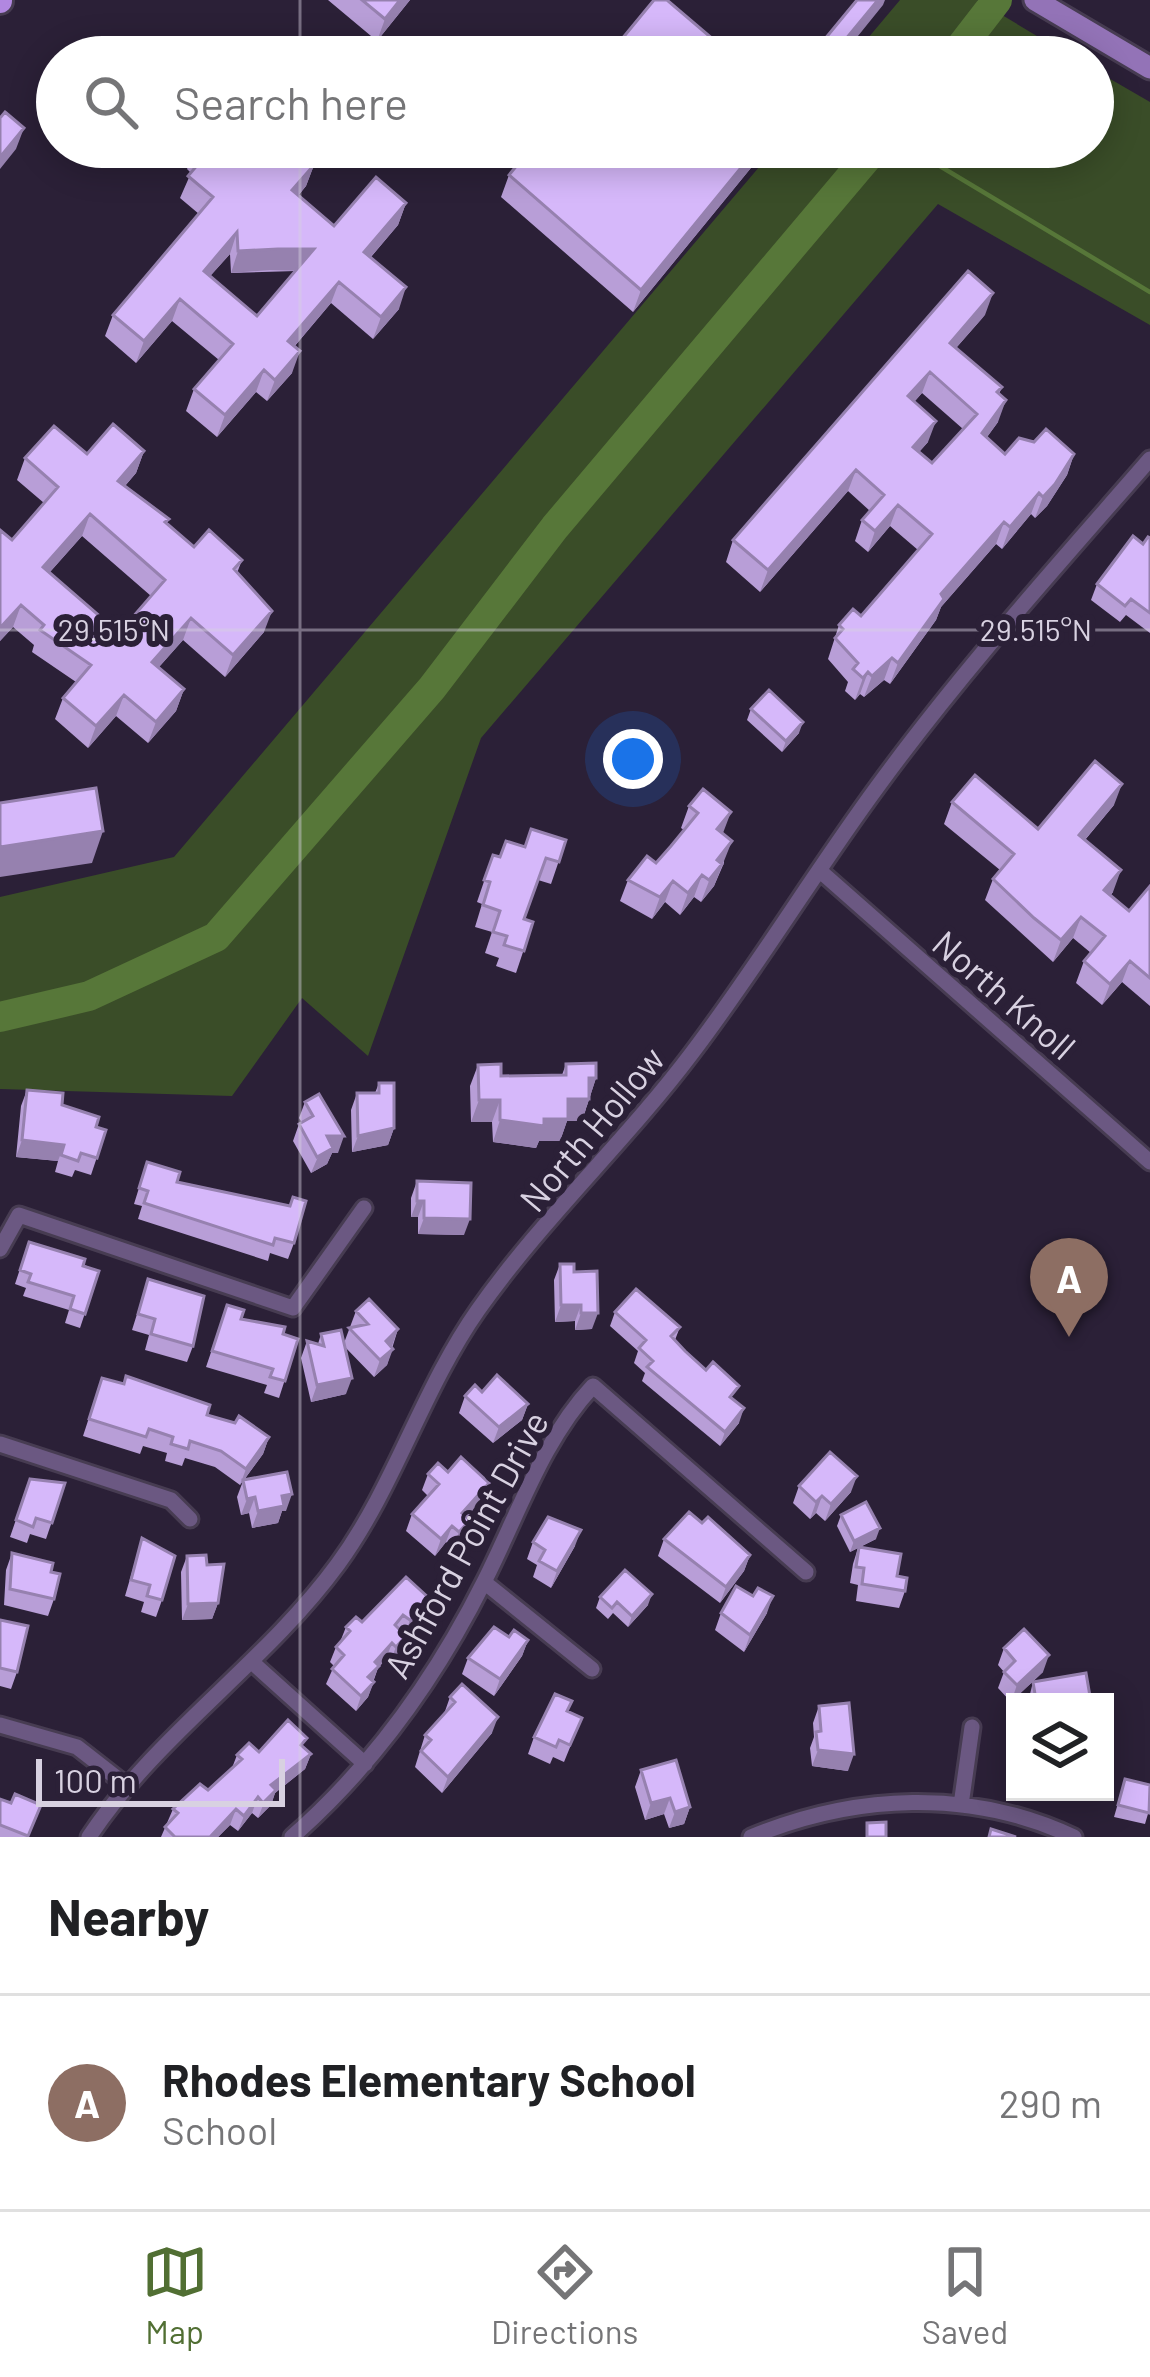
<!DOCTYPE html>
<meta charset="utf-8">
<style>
body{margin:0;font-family:Barlow,sans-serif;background:#f6f6f6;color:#202124}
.controls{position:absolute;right:36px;bottom:36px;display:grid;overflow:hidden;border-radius:0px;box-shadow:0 6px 30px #0003}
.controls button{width:108px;height:108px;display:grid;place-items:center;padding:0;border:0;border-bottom:3px solid #e0e0e0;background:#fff;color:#202124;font:60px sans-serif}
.scale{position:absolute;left:36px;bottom:30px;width:249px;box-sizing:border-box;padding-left:12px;border:6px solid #d8d1e1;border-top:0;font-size:33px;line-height:42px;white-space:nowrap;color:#d8d1e1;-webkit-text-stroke:9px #2b2037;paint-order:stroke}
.you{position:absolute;left:633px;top:759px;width:42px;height:42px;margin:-30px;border:9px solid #fff;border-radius:50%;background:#1a73e8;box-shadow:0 0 0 18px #1a73e833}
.badge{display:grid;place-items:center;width:78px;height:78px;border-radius:50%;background:#516f33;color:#fff;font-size:39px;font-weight:700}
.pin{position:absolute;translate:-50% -99px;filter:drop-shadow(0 3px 6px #0008)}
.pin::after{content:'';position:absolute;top:63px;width:42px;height:36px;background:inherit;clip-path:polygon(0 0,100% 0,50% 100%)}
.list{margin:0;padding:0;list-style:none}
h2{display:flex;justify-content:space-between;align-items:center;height:156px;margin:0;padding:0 48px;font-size:51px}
h2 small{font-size:39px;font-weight:400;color:#757577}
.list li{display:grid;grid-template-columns:78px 1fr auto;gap:36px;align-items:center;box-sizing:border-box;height:216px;padding:0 48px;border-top:3px solid #e0e0e0}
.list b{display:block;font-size:45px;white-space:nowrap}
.list p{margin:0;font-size:39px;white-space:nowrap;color:#757577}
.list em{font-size:39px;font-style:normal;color:#757577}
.icon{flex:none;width:66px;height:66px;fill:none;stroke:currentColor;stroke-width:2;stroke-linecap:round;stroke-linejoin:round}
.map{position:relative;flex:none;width:1150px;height:1837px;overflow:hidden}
.search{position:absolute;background:#fff;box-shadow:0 6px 30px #0003;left:36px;right:36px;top:36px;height:132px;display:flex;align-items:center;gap:30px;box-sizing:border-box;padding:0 42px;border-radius:66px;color:#757577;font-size:45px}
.sheet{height:372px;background:#fff}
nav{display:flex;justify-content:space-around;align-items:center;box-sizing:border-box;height:168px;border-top:3px solid #e0e0e0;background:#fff;font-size:33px;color:#757577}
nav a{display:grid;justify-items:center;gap:6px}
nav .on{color:#516f33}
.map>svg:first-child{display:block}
.green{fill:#3a4d28}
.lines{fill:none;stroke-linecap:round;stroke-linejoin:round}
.stream{stroke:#577739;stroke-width:4.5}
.river{stroke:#577739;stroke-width:30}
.minor-casing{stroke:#473c52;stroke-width:21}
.secondary-casing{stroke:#473c52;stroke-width:27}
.primary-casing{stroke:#473c52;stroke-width:30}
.minor{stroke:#6b5882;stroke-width:15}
.secondary{stroke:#9373b7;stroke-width:21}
.primary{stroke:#b187e0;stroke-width:24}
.wall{fill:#b89ed7;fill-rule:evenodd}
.shaded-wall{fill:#9681af}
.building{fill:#d6b8fa;stroke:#9681af;stroke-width:3;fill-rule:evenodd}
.ticks{fill:none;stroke:#d8d1e1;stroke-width:3;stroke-opacity:0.45}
.labels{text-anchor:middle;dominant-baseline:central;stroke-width:12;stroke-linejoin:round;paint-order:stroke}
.street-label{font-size:36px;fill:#d8d1e1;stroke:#2b2037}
.ticks-label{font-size:30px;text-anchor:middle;fill:#d8d1e1;stroke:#2b2037;stroke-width:12;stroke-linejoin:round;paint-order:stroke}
</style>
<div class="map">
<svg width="1150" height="1837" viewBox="0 0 1150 1837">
<rect width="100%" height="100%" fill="#2b2037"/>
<path class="green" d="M900 0H977L1072 57H852Z
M1093 69 1150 102V325L938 204 481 738 368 1056 302 998 232 1096 0 1089V897L174 857 776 147H1093Z"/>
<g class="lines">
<path class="stream" d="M908 147 1150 292"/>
<path class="river" d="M953 57 997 0
M0 1017 89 996 216 937 432 688 555 527 876 147"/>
<g class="minor-casing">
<path id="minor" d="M819 870 1150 1162
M0 1249 19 1215 293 1308 364 1208
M0 1444 171 1500 190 1519
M484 1582 592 1669
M253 1663 365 1764
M0 1725 77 1747 127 1786
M961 1805 972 1727
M89 1837C158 1733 265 1664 338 1564 395 1486 422 1390 478 1310 542 1219 625 1142 692 1053 758 966 814 873 878 786 962 671 1057 566 1150 459
M292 1837C374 1765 437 1676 485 1580 518 1515 543 1439 593 1386L806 1572
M751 1837C855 1794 970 1788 1074 1837"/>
</g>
<g class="secondary-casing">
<path id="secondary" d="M1035 0 1150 68"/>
</g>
<g class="primary-casing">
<path id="primary" d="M0 1V0"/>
</g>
<use href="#minor" class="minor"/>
<use href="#secondary" class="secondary"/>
<use href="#primary" class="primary"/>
</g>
<path class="wall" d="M328 0H410L377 41Z
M196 147 314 165 306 186 298 196 334 226 406 203 398 225 371 257 399 309 373 339 331 303 294 347 292 373 267 401 256 392 217 437 186 411 194 389 219 360 172 321 136 363 105 336 113 315 199 214 180 198 191 173 187 169ZM230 254 231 273 296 271 257 316 210 276Z
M768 147 633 312 501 197 509 175Z
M985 315 956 348 1002 387 999 394 998 422 987 437 1005 454H1074L1067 475 1047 506 1035 518 1031 514 1002 549 996 544 941 607 936 620 890 684 884 680 864 697 860 694 855 700 845 691 848 682 828 659 839 625 861 616 918 550 890 526 868 552 855 541 862 520 870 511 848 491 760 592 726 562 733 540ZM922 393 963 429 932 463 919 452 928 442 914 402Z
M144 451 136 473 125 486 169 519 167 524 194 547 242 560 237 573 264 632 225 677 183 640 159 667 184 689 176 711 148 743 116 716 88 748 55 719 63 698 76 682 32 652 34 645 13 627 0 641V530L12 540 44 503 17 480 25 458ZM82 536 151 596 119 633 49 573Z
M1150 538V633L1126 615 1120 622 1091 600 1097 584Z
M751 709 799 733 782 752 747 720Z
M952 802 1038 829 1114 805 1085 840 1113 892 1110 896 1129 911 1150 886V1006L1122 982 1102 1005 1076 983 1084 961 1091 953 1073 938 1053 962 985 900 993 879 1000 870 944 824Z
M689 806 723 834 724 863 714 886 701 902 694 897 680 915 665 902 652 919 620 901 628 880 656 863 684 830 681 828Z
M566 840 551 884 538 880 524 919 533 922 516 973 496 966 499 958 485 953 492 932 475 927 482 904 477 902 493 855 500 857 525 847Z
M566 1064 596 1078 582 1121H567L560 1141H539L536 1148 493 1142 492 1122H471L470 1086 478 1065 501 1076 562 1075Z
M379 1083 394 1128 388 1145 352 1152 351 1110 357 1093H375Z
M27 1090 62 1105 96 1127 106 1130 91 1175 75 1170 72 1177 55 1172 58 1161 16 1157 21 1106Z
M305 1102 338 1153H332L327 1164 311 1173 293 1141 299 1124 302 1123 299 1118Z
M147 1162 177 1182 294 1243 288 1259 270 1253 268 1261 138 1219 142 1206 134 1204Z
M417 1181 464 1235 418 1234V1217H411V1198Z
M29 1242 99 1271 80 1328 65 1323 69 1310 23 1296 26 1288 15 1284Z
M560 1264 574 1272 592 1329 575 1330V1321L555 1322 554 1280Z
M148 1279 193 1346 187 1362 145 1350 149 1335 132 1330Z
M227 1305 241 1319 298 1339 279 1398 264 1393 267 1385 206 1367Z
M356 1311 398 1329 387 1365 374 1377 344 1346 346 1394 311 1402 301 1358 307 1341 318 1344 321 1334 344 1343Z
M615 1312 680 1327 675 1340 734 1400 739 1423 720 1446 642 1381 645 1373 634 1363 638 1351 610 1326Z
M102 1378 269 1437 263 1454 244 1480 286 1511H282L278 1523 252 1528 249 1513 241 1515 237 1497 243 1481 240 1485 215 1467 185 1458 182 1466 165 1461 167 1453 143 1446 140 1454 83 1436Z
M482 1392 528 1404 522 1420 493 1443 459 1413 465 1396Z
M428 1474 483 1499 467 1517 464 1536 453 1548 446 1542 435 1556 406 1531 412 1514 428 1496 422 1490Z
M30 1479 65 1483 46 1539 30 1534 27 1543 10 1537Z
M799 1486 851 1492 825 1521 816 1513 810 1519 793 1503Z
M841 1515 876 1539 860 1547 897 1576 905 1591 899 1608 856 1601 858 1585 850 1583 853 1564 858 1548 850 1552 837 1526Z
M702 1523 750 1555 744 1571 720 1603 658 1556 664 1539Z
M142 1538 162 1600 156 1617 141 1612 144 1602 125 1596Z
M533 1542 575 1546 551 1588 533 1577 537 1565 527 1559Z
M12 1553 51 1572 54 1599 48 1616 4 1605 6 1570Z
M187 1556 207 1565 218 1603 212 1619 182 1620 181 1572Z
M406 1577 424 1614 405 1635 401 1651 390 1662 386 1659 378 1668 368 1697 356 1711 326 1684 334 1666 330 1662 336 1647 340 1642 346 1627 362 1622Z
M753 1596 767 1613 744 1652 715 1630 721 1613Z
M600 1597 648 1605 628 1627 613 1613 608 1619 596 1608Z
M0 1620 17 1672 11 1689 0 1686Z
M509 1637 528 1640 522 1656 494 1696 462 1674 468 1658Z
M1004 1648 1043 1672 1011 1702 998 1688 1004 1672 998 1665Z
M1033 1682 1091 1702H1028Z
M450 1697 492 1733 442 1793 415 1767 425 1735 444 1714Z
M819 1706 848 1771 812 1766 810 1748 814 1737 813 1723Z
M568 1712 582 1718 564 1762 553 1757 550 1764 528 1754 534 1737Z
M304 1747 311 1754 305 1769 275 1793 271 1805 258 1818 252 1813 238 1831 230 1825 218 1837H161L173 1809 208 1790 232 1768 237 1755Z
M641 1770 690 1807 684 1824 669 1828 664 1814 645 1820 635 1787Z
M1125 1779 1150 1807 1145 1824 1114 1817Z
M0 1799 28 1837H0Z"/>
<path class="shaded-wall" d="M400 0H410L377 41 385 19Z
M878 0H885L883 5 841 57H831Z
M24 128 16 149 0 169V157Z
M758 147H768L633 312 641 290Z
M314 165 306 186 284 212 292 190Z
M406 203 398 225 357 273 364 252Z
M237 232 230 254 196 292 204 271Z
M278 249H314L306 271 270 270 231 273 238 251Z
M339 282 331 303 280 363 288 341Z
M406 287 399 309 373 339 381 317Z
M993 293 985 315 942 364 950 343Z
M180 299 172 321 136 363 144 341Z
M300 351 292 373 267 401 275 380Z
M264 370 256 392 217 437 225 415Z
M930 372 922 393 900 418 908 396Z
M1006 400 998 422 974 455 982 433Z
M936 421 928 442 905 468 913 447Z
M144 451 136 473 110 503 118 481Z
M1074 454 1067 475 1047 506 1035 518 1043 497Z
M856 470 848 491 760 592 768 570Z
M1039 493 1031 514 1002 549 1010 527Z
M898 505 890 526 868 552 875 531Z
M90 514 82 536 35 589 43 567Z
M1004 522 996 544 941 607 936 620 890 684 898 663 941 594Z
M21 605 13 627 0 641V628Z
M272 611 264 632 225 677 233 655Z
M191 618 183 640 144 684 152 662Z
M892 658 884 680 864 697 872 676Z
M868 672 860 694 855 700 863 678Z
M184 689 176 711 148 743 156 722Z
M124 695 116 716 88 748 96 726Z
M803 722 799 733 782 752 786 741Z
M1122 784 1114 805 1071 856 1079 835Z
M731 812 723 833 717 829Z
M103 831 92 863 0 877V847Z
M732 841 714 886 701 902 717 860Z
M1121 870 1113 892 1096 912 1104 890Z
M702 875 694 897 680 915 688 893Z
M673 881 665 902 652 919 660 897Z
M1081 917 1073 938 1053 962 1061 940Z
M1130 961 1122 982 1102 1005 1110 984Z
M589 1078H596L582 1121H567L560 1141H539L536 1148 493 1142 500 1120 544 1119Z
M479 1100H500L492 1122H471Z
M394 1128 388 1145 352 1152 358 1136Z
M327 1136H344L338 1153H332L327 1164 311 1173Z
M22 1140 64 1145 58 1161 16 1157Z
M417 1201H424L418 1217H411Z
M424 1218 470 1219 464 1235 418 1234Z
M561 1305H581L575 1321 555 1322Z
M581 1313H598L592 1329 575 1330Z
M398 1329 392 1346 380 1358 386 1341Z
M393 1349 387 1365 374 1377 380 1360Z
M352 1378 346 1394 311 1402 317 1385Z
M528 1404 522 1420 493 1443 499 1427Z
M744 1408 739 1423 720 1446 725 1432Z
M269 1437 263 1454 240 1485 246 1469Z
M857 1476 851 1492 825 1521 831 1504Z
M489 1483 483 1499 456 1529 462 1513Z
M292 1494 286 1511H282L278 1523 252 1528 258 1511 282 1496Z
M822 1496 816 1513 810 1519 816 1502Z
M255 1497 249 1513 241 1515 247 1499Z
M470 1520 464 1536 453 1548 459 1532Z
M452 1526 446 1542 435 1556 441 1539Z
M880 1528 876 1539 850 1552 854 1541Z
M581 1530 575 1546 551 1588 557 1571Z
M750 1555 744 1571 720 1603 726 1587Z
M652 1594 648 1605 628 1627 632 1616Z
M773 1596 767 1613 744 1652 750 1635Z
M430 1599 424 1614 405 1635 410 1620Z
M218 1603 212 1619 182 1620 188 1604Z
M406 1636 401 1651 390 1662 396 1647Z
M528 1640 522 1656 494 1696 500 1679Z
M392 1643 386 1659 378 1668 373 1681 362 1692 375 1662Z
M1049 1655 1043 1672 1011 1702 1017 1685Z
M374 1682 368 1697 356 1711 361 1696Z
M498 1717 492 1733 442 1793 448 1777Z
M818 1750 854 1754 848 1771 812 1766Z
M311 1754 305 1769 275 1793 271 1805 258 1818 271 1785Z
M258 1797 252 1813 238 1831 244 1816Z
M670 1798 664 1814 645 1820 651 1803Z
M690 1807 684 1824 669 1828 675 1812Z
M236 1809 230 1825 218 1837H210Z"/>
<path class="building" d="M362 0H400L385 19Z
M654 0H667L734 57H607Z
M857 0H878L831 57H810Z
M5 112 24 128 0 157V118Z
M196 147H293L314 165 292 190 334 226 376 177 406 203 364 252 406 287 381 317 339 282 288 341 300 351 275 380 264 370 225 415 194 389 233 344 180 299 144 341 113 315 213 197 188 176 205 156ZM237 232 238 251 278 249H314L257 316 204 271Z
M532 147H758L641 290 509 175Z
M968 271 993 293 950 343 1002 387 997 392 1006 400 982 433 1005 454 1019 438 1034 442 1046 429 1074 454 1055 484 1043 497 1039 493 1010 527 1004 522 941 594 944 599 898 663 892 658 872 676 868 672 863 678 853 669 858 663 835 638 843 629 839 625 853 609 861 616 932 534 898 505 875 531 862 520 884 495 856 470 768 570 733 540ZM930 372 977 414 932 463 913 447 936 421 908 396Z
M113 424 144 451 118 481 169 519 165 522 194 547 209 530 242 560 234 569 272 611 233 655 191 618 152 662 184 689 156 722 124 695 96 726 63 698 91 665 40 630 44 625 21 605 0 628V530L12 540 58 487 25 458 54 426 87 454ZM90 514 165 580 119 633 43 567Z
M1133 536 1143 544 1148 537 1150 538V613L1131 599 1125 606 1097 584Z
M769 690 803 722 786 741 751 709Z
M1095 761 1122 784 1079 835 1121 870 1104 890 1129 911 1150 886V978L1130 961 1110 984 1084 961 1105 936 1081 917 1061 940 1034 918 993 879 1014 854 952 802 975 775 1038 829Z
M96 788 103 831 0 847V803Z
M703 789 731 812 717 829 732 841 717 860 722 864 709 880 702 875 688 893 673 881 660 897 628 880 647 856 656 863 671 846 698 813 689 806Z
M531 829 566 840 559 862 546 858 524 919 533 922 524 951 504 945 507 936 493 932 500 911 483 905 490 882 484 880 493 855 500 857 506 841 525 847Z
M596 1063V1078H589V1099H568V1119H544V1126L500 1120V1100H479L478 1065 501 1064V1076L566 1075V1064Z
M379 1083H394V1128L358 1136 357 1093H379Z
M27 1090 63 1093 62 1105 99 1117 96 1127 106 1130 97 1158 81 1153 78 1161 61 1155 64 1145 22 1140Z
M319 1094 344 1136H327L333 1148 317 1157 299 1124 313 1116 305 1102Z
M147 1162 180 1172 177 1182 290 1206 293 1197 306 1201 294 1243 275 1238 273 1245 144 1203 148 1191 139 1188Z
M417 1181 471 1183 470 1219 424 1218V1201H417Z
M29 1242 85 1259 83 1266 99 1271 85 1314 70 1309 74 1296 28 1282 31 1274 20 1270Z
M560 1264H574V1272L597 1271 598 1313H581V1305H561Z
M148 1279 204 1296 193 1346 151 1334 155 1319 138 1314Z
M636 1289 680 1327 671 1336 685 1351 706 1370 713 1362 739 1386 730 1397 744 1408 725 1432 647 1367 653 1361 639 1348 646 1340 615 1312Z
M369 1299 398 1329 386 1341 393 1349 380 1360 349 1328 368 1324 356 1311Z
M227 1305 244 1310 241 1319 285 1327 283 1334 298 1339 285 1381 270 1377 273 1369 212 1351Z
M341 1330 352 1378 317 1385 307 1341 324 1346 321 1334Z
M497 1375 528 1404 499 1427 465 1396 475 1385 482 1392Z
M126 1376 210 1405 207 1415 235 1423 239 1416 269 1437 246 1469 221 1451 190 1441 188 1449 171 1444 173 1437 149 1429 146 1437 89 1419 102 1378 124 1384Z
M830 1452 857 1476 831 1504 822 1496 816 1502 799 1486Z
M461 1457 489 1483 462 1513 470 1520 459 1532 452 1526 441 1539 412 1514 439 1484 428 1474 438 1463 448 1472Z
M287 1472 292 1494 282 1496 284 1506 258 1511 255 1497 247 1499 243 1480Z
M30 1479 65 1483 52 1523 36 1518 33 1527 16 1520Z
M866 1502 880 1528 854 1541 841 1515Z
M689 1512 702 1523 708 1517 750 1555 726 1587 664 1539Z
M548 1517 581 1530 557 1571 539 1561 545 1550 533 1542Z
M142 1538 175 1556 162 1600 147 1596 150 1585 131 1580Z
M859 1547 901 1554 897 1576 907 1578 905 1591 862 1584 864 1568 856 1567Z
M12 1553 53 1563 51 1572 60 1574 54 1599 10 1589Z
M206 1555 207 1565 224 1564 218 1603 188 1604 187 1556Z
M625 1570 652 1594 632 1616 617 1602 612 1608 600 1597Z
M406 1577 430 1599 410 1620 403 1615 395 1625 406 1636 396 1647 392 1643 375 1662 379 1666 368 1677 374 1682 361 1696 332 1669 344 1655 336 1647 350 1631 346 1627 356 1617 362 1622Z
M736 1586 753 1596 758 1588 773 1596 750 1635 721 1613Z
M0 1620 28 1626 17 1672 0 1668Z
M494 1627 509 1637 514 1630 528 1640 500 1679 468 1658Z
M1024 1629 1049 1655 1017 1685 1004 1672 1015 1661 1004 1648Z
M1086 1673 1091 1702H1053L1052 1698 1036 1700 1033 1682Z
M462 1684 498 1717 448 1777 421 1751 431 1740 425 1735 455 1702 450 1697Z
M555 1694 572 1701 567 1711 582 1718 570 1745 559 1740 556 1747 534 1737Z
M849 1703 854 1754 818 1750 816 1732 821 1731 819 1706Z
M288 1720 307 1738 301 1745 311 1754 271 1785 276 1790 263 1803 258 1797 244 1816 236 1809 210 1837H175L165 1827 178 1813 173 1809 200 1784 208 1790 242 1759 237 1755 249 1743 259 1752Z
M676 1760 690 1807 675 1812 670 1798 651 1803 641 1770Z
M1125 1779 1150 1785 1149 1813 1118 1805Z
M15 1794 41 1805 28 1836 0 1825V1799L11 1803Z
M886 1822V1837H867V1823Z
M991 1829 1016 1837H989Z"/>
<path class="ticks" d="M300 0V57M300 147V1837M0 630H1150"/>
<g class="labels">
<g class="street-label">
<text transform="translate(1005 994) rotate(41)">North Knoll</text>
<text transform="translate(591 1128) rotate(-50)">North Hollow</text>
<text transform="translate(465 1544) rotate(-61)">Ashford Point Drive</text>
</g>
</g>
<g class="ticks-label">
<text x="114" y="641">29.515°N</text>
<text x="1036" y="641">29.515°N</text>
</g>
</svg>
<div class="controls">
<button><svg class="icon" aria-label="layers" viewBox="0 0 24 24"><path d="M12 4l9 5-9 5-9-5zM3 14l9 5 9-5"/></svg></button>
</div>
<div class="scale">100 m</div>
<div class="you"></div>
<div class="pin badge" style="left:1069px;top:1337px;background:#8d6e63">A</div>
<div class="search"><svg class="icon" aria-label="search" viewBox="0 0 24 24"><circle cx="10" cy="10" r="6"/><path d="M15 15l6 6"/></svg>Search here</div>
</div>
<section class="sheet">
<h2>Nearby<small></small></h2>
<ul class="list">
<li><span class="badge" style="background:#8d6e63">A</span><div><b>Rhodes Elementary School</b><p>School</p></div><em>290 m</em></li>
</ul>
</section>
<nav>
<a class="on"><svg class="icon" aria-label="map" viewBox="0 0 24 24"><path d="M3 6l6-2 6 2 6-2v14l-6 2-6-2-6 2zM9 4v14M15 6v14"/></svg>Map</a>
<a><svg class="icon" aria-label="directions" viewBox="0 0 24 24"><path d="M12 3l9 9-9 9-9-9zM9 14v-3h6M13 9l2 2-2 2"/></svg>Directions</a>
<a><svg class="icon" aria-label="saved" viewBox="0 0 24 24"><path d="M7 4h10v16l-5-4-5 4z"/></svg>Saved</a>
</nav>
